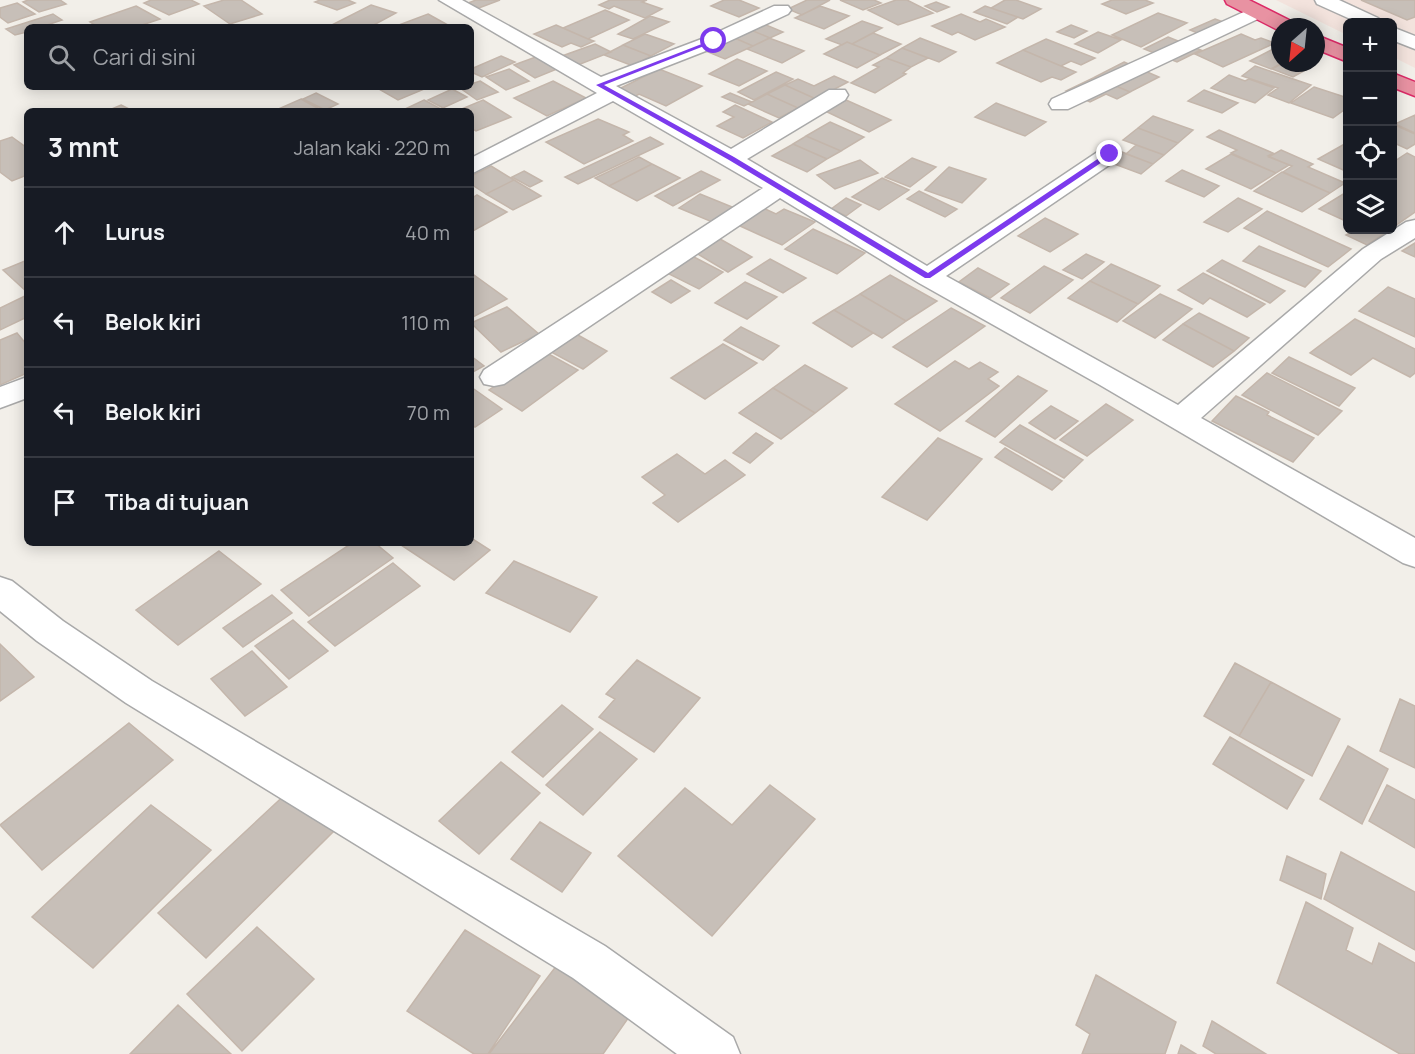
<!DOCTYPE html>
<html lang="id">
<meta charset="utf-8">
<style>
body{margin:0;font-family:Manrope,sans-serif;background:#242831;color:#f1f3f6}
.controls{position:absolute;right:18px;top:18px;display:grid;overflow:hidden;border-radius:9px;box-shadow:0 3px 15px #0003}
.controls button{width:54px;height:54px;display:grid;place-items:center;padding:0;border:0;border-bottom:2px solid #363941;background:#171b24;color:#f1f3f6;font:30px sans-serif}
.compass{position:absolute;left:1271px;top:18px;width:54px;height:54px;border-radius:50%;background:#171b24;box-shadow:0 3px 15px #0003;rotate:207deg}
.stop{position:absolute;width:18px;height:18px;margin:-14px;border:4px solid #7c3aed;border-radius:50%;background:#fff}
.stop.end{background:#7c3aed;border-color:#fff;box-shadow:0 2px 6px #0008}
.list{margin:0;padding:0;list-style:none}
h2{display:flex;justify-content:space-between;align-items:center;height:78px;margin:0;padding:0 24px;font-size:26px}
h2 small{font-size:20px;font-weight:400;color:#9ea1a6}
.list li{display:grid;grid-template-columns:39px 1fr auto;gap:18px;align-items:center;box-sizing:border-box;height:90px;padding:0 24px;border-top:2px solid #363941}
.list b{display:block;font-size:22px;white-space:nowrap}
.list em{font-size:20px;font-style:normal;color:#9ea1a6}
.icon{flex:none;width:33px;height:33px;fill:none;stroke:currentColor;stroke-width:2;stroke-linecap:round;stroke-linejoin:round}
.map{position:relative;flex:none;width:1415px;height:1054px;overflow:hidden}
.search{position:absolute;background:#171b24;box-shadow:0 3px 15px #0003;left:24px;top:24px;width:450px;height:66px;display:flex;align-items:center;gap:15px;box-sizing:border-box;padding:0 21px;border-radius:9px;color:#9ea1a6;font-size:22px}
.panel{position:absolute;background:#171b24;box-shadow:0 3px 15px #0003;left:24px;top:108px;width:450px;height:438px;border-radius:9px}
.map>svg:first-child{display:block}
.military{fill:#f3e3dd}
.building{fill:#c7bfb8;stroke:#c4b6ab;stroke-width:1.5}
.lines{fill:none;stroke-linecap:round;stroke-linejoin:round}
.street-casing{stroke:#a9a9a9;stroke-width:3}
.highway-casing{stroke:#dc2a67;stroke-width:3}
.street{fill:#fff;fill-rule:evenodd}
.highway{fill:#e892a2;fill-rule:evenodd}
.route{fill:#7c3aed}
</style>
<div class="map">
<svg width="1415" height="1054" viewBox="0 0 1415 1054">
<rect width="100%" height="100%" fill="#f2efe9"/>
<path class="military" d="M1276 0H1415V68L1393 57 1392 22H1348L1347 35Z"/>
<path class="building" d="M28 0H60L66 4 39 12 23 2Z
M151 0H191L199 4 169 15 144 3Z
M224 0H241L262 14 230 24 204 6Z
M320 0H348L355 3 337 10 315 2Z
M476 0H500L479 8 468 3Z
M610 0H647L642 2 662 9 645 18 614 6 609 9 599 5Z
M724 0H739L759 8 739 17 711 6Z
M807 0H830L802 15 788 9Z
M840 0H874L881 3 863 10Z
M896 0H907L933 13 898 25 868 10Z
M1005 0H1016L1041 9 1023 19 991 8Z
M1112 0H1145L1153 3 1126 14 1102 4Z
M1361 0H1415V17L1407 20Z
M936 2 949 7 937 12 925 6Z
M17 3 35 14 8 23 0 17V8Z
M371 5 396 13 370 27H328Z
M136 6 160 19 136 27H98L90 22Z
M820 6 849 16 824 29 795 18Z
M985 6 1018 17 1007 24 974 12Z
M605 10 629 20 588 39 563 28Z
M1158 13 1187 23 1141 47 1112 35Z
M53 14 62 20 41 27H27V32L15 35 6 29Z
M428 14 446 24 439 27 399 25Z
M961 14 980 22 986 19 1005 27 975 40 958 32 952 35 932 26Z
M650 16 669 22 633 39 618 34Z
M1215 19 1237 27 1212 39 1190 30Z
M862 21 882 28 852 44 847 42 842 45 826 39Z
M759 22 783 32 770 38 746 28Z
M556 25 588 39 594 41 581 47 571 43 562 47 534 34Z
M1071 25 1087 31 1074 38 1057 32Z
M746 28 770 38 753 46 730 36Z
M1098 32 1121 40 1098 53 1075 44Z
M873 33 901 44 880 55 852 44Z
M645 34 674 44 651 56 623 45Z
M1241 34 1255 40 1261 38 1275 43 1223 67 1195 54Z
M730 36 753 46 725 59 701 49Z
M1168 37 1201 50 1177 62 1144 49Z
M769 38 804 51 782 63 747 49Z
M920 38 956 52 939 62 902 48Z
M1046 39 1095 58 1081 65 1071 61 1061 66 1023 50Z
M847 42 852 44 880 55 857 68 824 54Z
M595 44 611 52 578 65 562 56Z
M623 45 651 56 633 66 604 55Z
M902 48 928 58 911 67 886 58Z
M1275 48 1280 49 1282 63 1271 69 1250 61Z
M1023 50 1061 66 1076 72 1061 80 1052 77 1041 82 997 63Z
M541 55 562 67 535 78 514 65Z
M501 56 515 62 482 77 471 72V69Z
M886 58 911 67 903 73 906 74 875 93 851 83 879 67 873 65Z
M737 59 767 71 739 86 709 74Z
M1124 62 1159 77 1130 92 1095 77Z
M1283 63H1305L1313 66 1293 77 1272 69Z
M1255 66 1311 85 1289 103 1268 95 1278 88 1242 76Z
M509 69 529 81 506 90 486 77Z
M659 69 702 86 666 106 639 94 634 97 617 90Z
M776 72 793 79 754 100 738 92Z
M1229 75 1245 81 1249 79 1274 88 1255 103 1211 88Z
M834 76 848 82 816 99 785 85 798 79 814 86Z
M1095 77 1130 92 1117 99 1106 94 1090 102 1066 91Z
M480 81 498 92 477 100 460 88 471 87V84Z
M553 81 586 98 547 116 514 98Z
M785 85 816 99 798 108 767 94Z
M417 87 422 90 398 100 377 88Z
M1314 87 1348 98V107L1333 118 1291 103Z
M452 89 467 97 443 108 428 100Z
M1204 90 1238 103 1222 113 1188 101Z
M316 93 338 104 325 110 303 99Z
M730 93 752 102 744 106 722 97Z
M767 94 798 108 779 118 748 104Z
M301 99 323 111H274Z
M424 100 443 110 401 111Z
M483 100 511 117 476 131 471 128V111H457Z
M846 100 891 120 869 132 825 111Z
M996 103 1046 122 1025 136 975 117Z
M121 105 133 111H107Z
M735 105 772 122 743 138 717 126 734 117 723 112Z
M1415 115V133L1395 124Z
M1153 116 1193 130 1178 143 1138 128Z
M598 119 629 132 623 135 633 141 584 164 546 142Z
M830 122 864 137 841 151 806 136Z
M1395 125 1415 134V144L1407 149 1392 142V126Z
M1138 128 1178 143 1164 155 1123 140Z
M1219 130 1273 153 1268 156 1289 165 1276 173 1231 153 1237 150 1207 137Z
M806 136 841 151 827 159 793 144Z
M12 137 27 148V175L12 181 0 172V141Z
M650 137 663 144 578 184 565 177Z
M1348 142V172L1318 159Z
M793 144 827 159 807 172 772 156Z
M1136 145 1164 155 1153 164 1126 154Z
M1281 150 1313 164 1308 167 1345 183 1330 193 1283 172 1292 166 1269 157Z
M1122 152 1153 164 1141 174 1109 162Z
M1407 153 1415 157V212L1392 228V163Z
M1231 154 1276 173 1251 189 1206 169Z
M639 157 652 164 609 186 595 178Z
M912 158 936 167 910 187 885 177Z
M860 160 878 173 835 189 817 175Z
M652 164 680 178 637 201 609 186Z
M491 166 514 180 486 194 471 184V176Z
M949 167 986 179 962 203 925 190Z
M1182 170 1219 186 1204 197 1166 181Z
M524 171 542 181 530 187 512 177Z
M701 171 720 180 673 206 655 196Z
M1282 172 1330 193 1302 212 1254 191Z
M882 178 909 190 879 210 852 197Z
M514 180 541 196 513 210 486 194Z
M919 191 957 209 945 217 907 199Z
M1348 191V222L1319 209Z
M700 194 737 209 717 224 679 208Z
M477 195 507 212 471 232V199Z
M846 198 861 205 846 216 831 209Z
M1238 198 1262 209 1228 232 1204 222Z
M763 208 776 214 784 209 815 222 782 245 738 225Z
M1267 211 1351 249 1328 267 1244 228Z
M1045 218 1078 234 1050 252 1018 236Z
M813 229 865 253 837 274 785 249Z
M1355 230H1390L1367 245 1346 235Z
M720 239 752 257 728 272 696 253Z
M1415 243V257L1402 251Z
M1259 246 1321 271 1305 287 1243 261Z
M1086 254 1104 262 1082 279 1063 270Z
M692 256 723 272 699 289 667 273Z
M770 259 806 278 783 293 747 274Z
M27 260V292L3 270Z
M1222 260 1285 291 1270 303 1207 271Z
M1111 264 1160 286 1138 304 1090 281Z
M1044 266 1073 280 1030 313 1001 298Z
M978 268 1009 284 990 298 959 282Z
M1203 273 1265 304 1247 317 1210 298 1203 304 1178 290Z
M474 275 507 299 471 318V277Z
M890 275 937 301 906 321 860 294Z
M671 280 690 291 671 303 652 292Z
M1090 281 1138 304 1117 322 1068 298Z
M745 282 777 297 747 319 715 303Z
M1388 287 1415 299V337L1359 311Z
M860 294 906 321 882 338 834 310Z
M1160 294 1192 309 1155 338 1123 321Z
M27 295V317L0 330V308Z
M507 307 539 334 501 352 471 323Z
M951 308 985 326 927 367 893 347Z
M834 310 873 333 852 347 813 323Z
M1199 313 1249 338 1234 351 1183 324Z
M1355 319 1415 349V373L1410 377 1373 358 1351 375 1310 353Z
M1183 324 1234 351 1213 367 1163 340Z
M741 327 779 346 763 360 724 340Z
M17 333 27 345V373L0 385V340Z
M576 334 607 351 583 369 551 352Z
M723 344 757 363 705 399 671 378Z
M545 352 578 370 522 411 489 390Z
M471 356 484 366 471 373Z
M1289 357 1355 388 1339 406 1272 373Z
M955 361 969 369 980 362 998 372 988 379 999 386 940 431 895 404Z
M805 365 847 388 815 413 773 388Z
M1267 373 1342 411 1318 435 1242 395Z
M1018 376 1047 391 995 437 966 421Z
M471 387 502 409 475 427 471 424Z
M773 388 815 413 781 439 739 413Z
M1236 396 1269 412 1267 415 1314 438 1293 462 1212 421Z
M1106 404 1133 420 1087 456 1060 440Z
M1051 406 1078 421 1055 439 1029 423Z
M1020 425 1083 460 1064 478 1000 442Z
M756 433 773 443 750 463 733 453Z
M938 438 982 459 927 520 882 497Z
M1005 448 1062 481 1052 490 995 457Z
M677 454 705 474 725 460 745 475 678 522 653 503 665 495 642 477Z
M471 538 490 550 454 580 398 543H471Z
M352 543H375L393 558 309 616 281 590Z
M219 551 261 584 178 645 136 610Z
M514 561 597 597 570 632 486 593Z
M393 563 420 586 335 646 308 622Z
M272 595 292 613 243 647 223 628Z
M293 620 328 651 289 679 255 646Z
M0 644 34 677 0 701Z
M252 651 287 687 245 716 211 679Z
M637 660 700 698 654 752 599 717 615 699 606 694Z
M1235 663 1271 682 1239 736 1204 716Z
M1271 682 1340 719 1312 776 1239 736Z
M1400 699 1415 706V768L1380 751Z
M562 705 593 729 543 777 512 752Z
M129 723 173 760 42 870 0 825Z
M600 732 637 759 583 815 546 785Z
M1230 737 1304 780 1287 809 1213 764Z
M1348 746 1388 769 1362 824 1320 799Z
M501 762 540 793 479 854 439 821Z
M770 785 815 819 712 936 618 856 685 788 732 825Z
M1387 785 1415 800V848L1369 821Z
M290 790 337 828 206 958 158 913Z
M151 805 211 850 93 968 32 917Z
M540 822 591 853 562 892 511 859Z
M1341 852 1415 892V950L1324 899Z
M1287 856 1326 874 1321 899 1280 880Z
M1306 902 1353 928 1346 950 1372 964 1379 943 1415 963V1054H1400L1277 983Z
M257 927 314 979 242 1051 187 994Z
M465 930 540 976 488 1054H474L407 1011Z
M557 965 629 1017 603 1054H489Z
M1096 975 1176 1022 1165 1054H1082L1090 1034 1076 1025Z
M178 1005 231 1054H130Z
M1212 1021 1266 1054H1216L1203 1046Z
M1181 1045 1196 1054H1178Z"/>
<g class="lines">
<g class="street-casing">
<path id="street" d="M439 0H462L601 77 707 37 774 6H788L791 10 788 14 721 45 616 86 731 149 829 90H845L848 95 845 100 747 159 927 266 1102 149H1118L1121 154 1118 159 946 276 1178 405 1363 249 1406 222 1415 220V238L1381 259 1201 418 1415 538V567L1403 563 1100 385 919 283 780 198 504 384 494 386 484 384 480 377 484 370 763 188 613 101 471 174V158L597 93Z
M1315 0H1339L1378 18 1381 22H1357L1317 4Z
M1257 6 1267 12 1264 16 1068 109H1052L1049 104 1052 99Z
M1392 27 1415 36V49L1392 40Z
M27 377V398L0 408V387Z
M0 577 12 581 63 621 152 681 605 946 733 1037 740 1054H677L573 978 126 703 37 641 0 611Z"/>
</g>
<g class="highway-casing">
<path id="highway" d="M1225 0H1249L1295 23 1298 27H1280V31L1227 4Z
M1316 35 1348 48V62L1316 49Z
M1392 73 1415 82V96L1392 87Z"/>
</g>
<use href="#street" class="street"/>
<use href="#highway" class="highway"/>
</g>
<path class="route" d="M712 40 717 41 604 85 734 157 928 273 1108 152 1114 154 930 278H925L729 160 596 85Z"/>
</svg>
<div class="controls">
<button>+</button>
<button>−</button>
<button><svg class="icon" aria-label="locate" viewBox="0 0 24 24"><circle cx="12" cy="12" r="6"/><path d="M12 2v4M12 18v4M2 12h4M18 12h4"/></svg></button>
<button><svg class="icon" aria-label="layers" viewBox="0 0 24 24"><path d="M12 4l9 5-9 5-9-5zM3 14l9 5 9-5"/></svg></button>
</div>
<svg class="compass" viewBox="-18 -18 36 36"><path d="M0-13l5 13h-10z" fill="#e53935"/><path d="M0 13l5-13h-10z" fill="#9ea1a6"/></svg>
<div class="stop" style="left:714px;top:41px"></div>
<div class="stop end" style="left:1110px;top:154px"></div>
<div class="search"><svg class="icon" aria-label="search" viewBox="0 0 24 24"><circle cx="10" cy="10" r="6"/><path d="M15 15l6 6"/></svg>Cari di sini</div>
<section class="panel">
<h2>3 mnt<small>Jalan kaki · 220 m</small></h2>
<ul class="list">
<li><svg class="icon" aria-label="ahead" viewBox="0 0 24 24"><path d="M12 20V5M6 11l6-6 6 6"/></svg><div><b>Lurus</b></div><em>40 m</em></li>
<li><svg class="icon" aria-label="left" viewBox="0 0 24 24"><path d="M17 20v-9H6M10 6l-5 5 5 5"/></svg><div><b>Belok kiri</b></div><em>110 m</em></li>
<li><svg class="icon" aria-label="left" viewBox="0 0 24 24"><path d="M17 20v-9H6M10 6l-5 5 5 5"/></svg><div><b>Belok kiri</b></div><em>70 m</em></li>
<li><svg class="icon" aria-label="arrive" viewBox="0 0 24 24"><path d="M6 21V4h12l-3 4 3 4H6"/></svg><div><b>Tiba di tujuan</b></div></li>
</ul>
</section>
</div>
